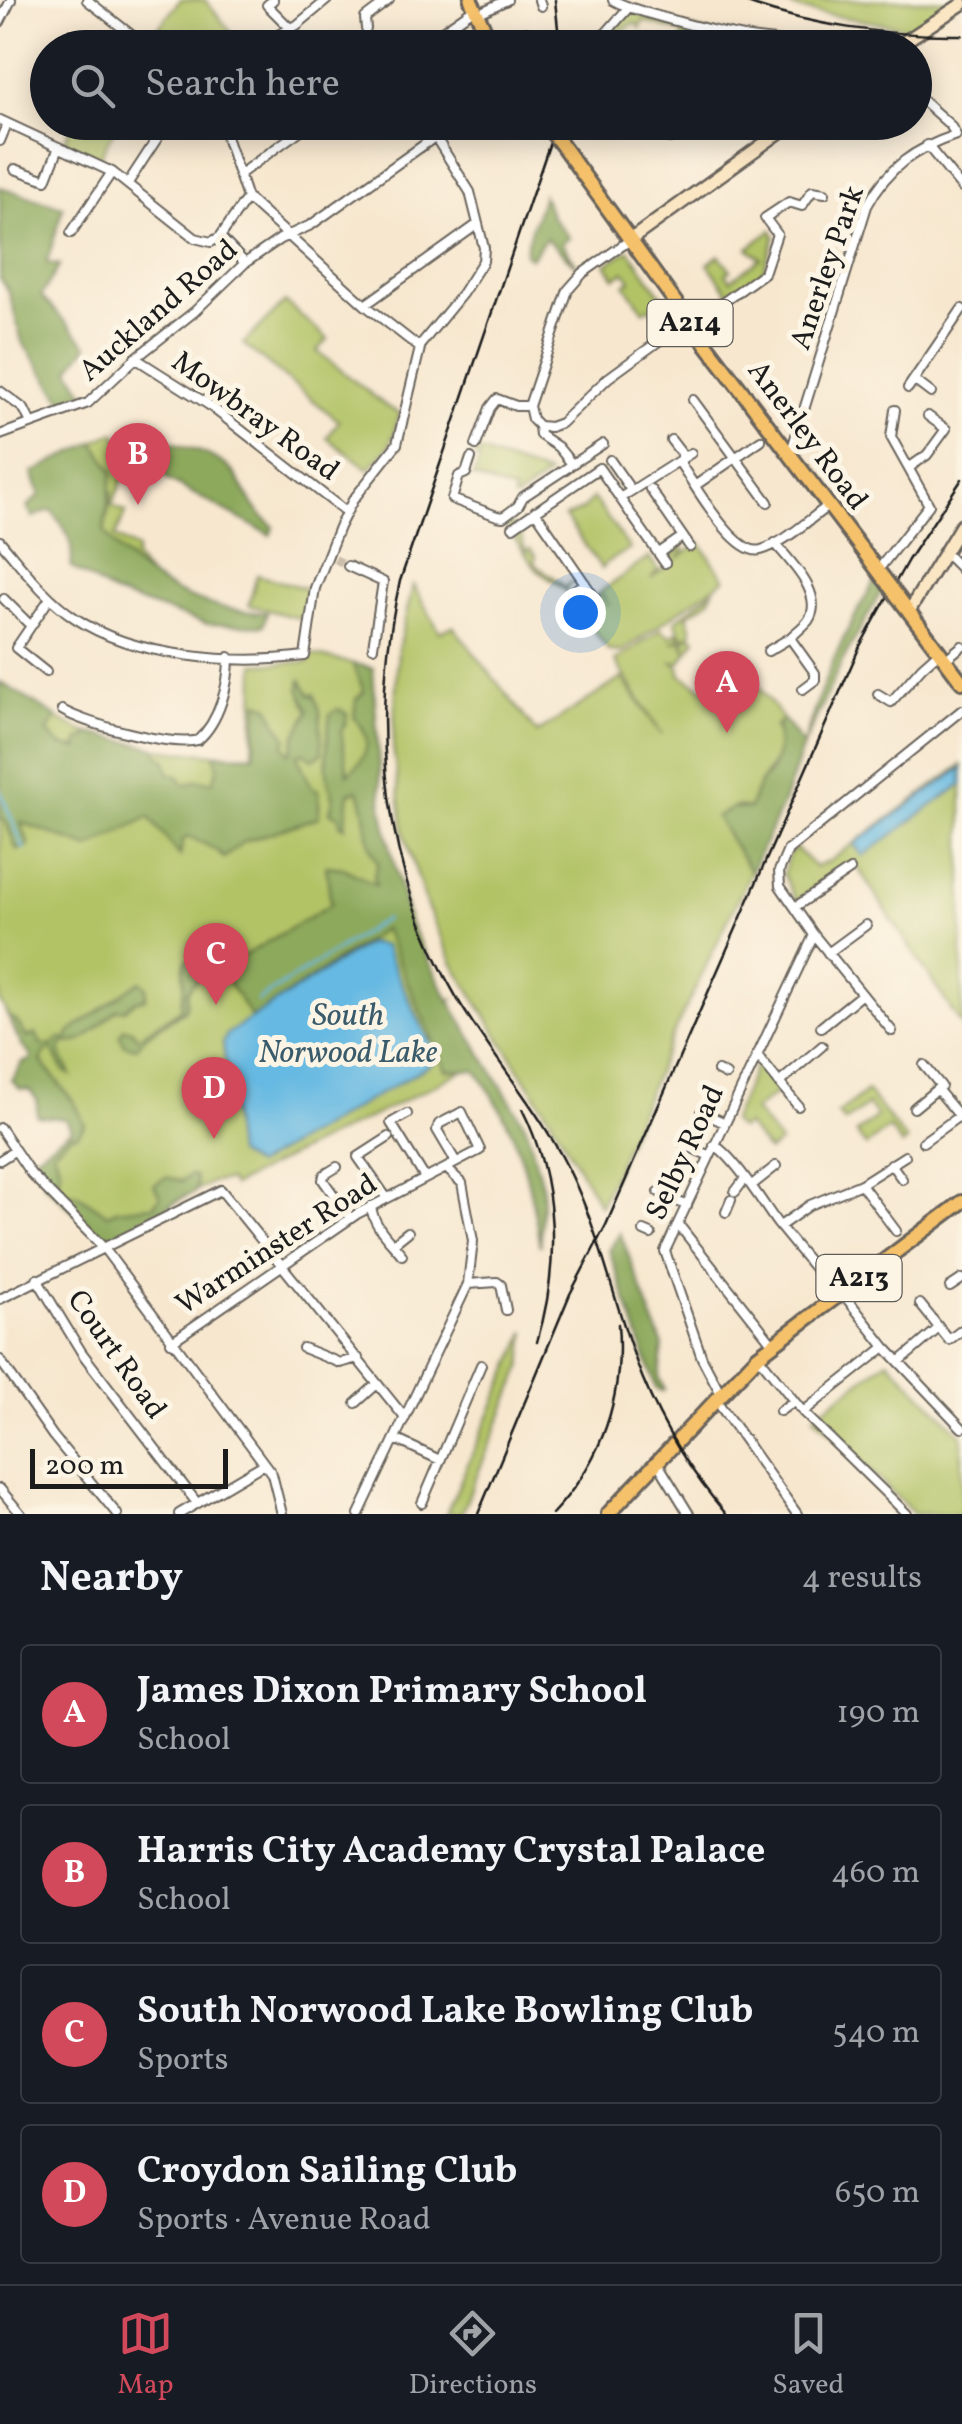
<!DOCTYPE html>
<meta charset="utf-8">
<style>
body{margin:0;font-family:Vollkorn,serif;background:#20242c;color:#f1f3f6}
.scale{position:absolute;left:30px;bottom:25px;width:198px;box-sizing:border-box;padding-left:10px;border:5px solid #1c1c1c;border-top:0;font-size:28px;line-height:35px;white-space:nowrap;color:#1c1c1c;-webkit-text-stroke:8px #fcf5e5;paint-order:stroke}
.you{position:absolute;left:580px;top:612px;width:35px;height:35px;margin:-25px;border:8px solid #fff;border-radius:50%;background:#1a73e8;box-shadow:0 0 0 15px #1a73e833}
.badge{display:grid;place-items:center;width:65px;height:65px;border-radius:50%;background:#d1495b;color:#fff;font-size:32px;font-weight:700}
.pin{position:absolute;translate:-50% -82px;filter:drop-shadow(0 2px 5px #0008)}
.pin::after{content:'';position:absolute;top:52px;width:35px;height:30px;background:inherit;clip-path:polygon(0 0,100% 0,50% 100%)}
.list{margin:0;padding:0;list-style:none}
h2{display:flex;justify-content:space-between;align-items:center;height:130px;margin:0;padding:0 40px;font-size:42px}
h2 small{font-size:32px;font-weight:400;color:#9ea1a6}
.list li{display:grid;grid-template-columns:65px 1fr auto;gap:30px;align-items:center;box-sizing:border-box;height:140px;margin:0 20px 20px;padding:0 20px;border:2px solid #363941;border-radius:10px}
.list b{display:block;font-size:38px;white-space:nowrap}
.list p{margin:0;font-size:32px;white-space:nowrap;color:#9ea1a6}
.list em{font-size:32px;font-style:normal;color:#9ea1a6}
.icon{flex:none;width:55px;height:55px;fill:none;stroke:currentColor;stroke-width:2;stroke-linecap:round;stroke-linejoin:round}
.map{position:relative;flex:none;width:962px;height:1514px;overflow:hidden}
.search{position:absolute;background:#171b24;box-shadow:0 5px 25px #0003;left:30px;right:30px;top:30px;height:110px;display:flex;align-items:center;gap:25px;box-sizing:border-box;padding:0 35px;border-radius:55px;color:#9ea1a6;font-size:38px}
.sheet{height:770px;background:#171b24}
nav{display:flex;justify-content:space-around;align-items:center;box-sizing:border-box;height:140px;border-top:2px solid #363941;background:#171b24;font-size:28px;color:#9ea1a6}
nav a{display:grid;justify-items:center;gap:5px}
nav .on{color:#d1495b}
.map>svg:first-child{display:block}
.green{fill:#b2c366;stroke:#677041;stroke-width:2.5}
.forest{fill:#8da95b;stroke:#54623c;stroke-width:2.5}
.water{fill:#66b9e2;stroke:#416a7f;stroke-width:2.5}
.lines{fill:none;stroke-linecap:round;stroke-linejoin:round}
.stream{stroke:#66b9e2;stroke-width:2.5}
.street-tunnel{stroke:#cbbeab;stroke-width:8;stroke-dasharray:8 4;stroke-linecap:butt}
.street-casing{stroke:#69635b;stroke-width:12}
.secondary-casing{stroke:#69635b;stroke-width:16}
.primary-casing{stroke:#69635b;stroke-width:18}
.street{stroke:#fff;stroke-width:8}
.secondary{stroke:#fbe6c4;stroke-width:11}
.primary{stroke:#f5c16b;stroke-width:12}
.rail{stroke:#1c1c1c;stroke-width:2.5}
.primary-bridge-casing{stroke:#69635b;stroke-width:18;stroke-linecap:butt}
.primary-bridge{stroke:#f5c16b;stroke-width:12}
.labels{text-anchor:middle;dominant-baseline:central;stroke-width:10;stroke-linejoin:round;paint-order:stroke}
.shield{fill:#fcf5e5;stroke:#5f5d58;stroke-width:2.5}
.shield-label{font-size:28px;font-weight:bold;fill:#1c1c1c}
.street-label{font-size:30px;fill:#1c1c1c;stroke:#fcf5e5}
.water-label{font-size:32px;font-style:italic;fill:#3a5b6b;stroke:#fcf5e5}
</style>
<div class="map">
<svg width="962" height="1514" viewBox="0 0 962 1514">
<rect width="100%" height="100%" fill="#fcf5e5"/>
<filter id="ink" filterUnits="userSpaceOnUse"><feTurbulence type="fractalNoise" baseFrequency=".01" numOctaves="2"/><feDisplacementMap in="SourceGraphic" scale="20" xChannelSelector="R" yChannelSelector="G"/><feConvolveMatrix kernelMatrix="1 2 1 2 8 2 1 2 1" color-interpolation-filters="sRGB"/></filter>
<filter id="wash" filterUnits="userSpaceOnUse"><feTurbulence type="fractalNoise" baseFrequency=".0048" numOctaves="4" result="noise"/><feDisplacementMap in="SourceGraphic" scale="40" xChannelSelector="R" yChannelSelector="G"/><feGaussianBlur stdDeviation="2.25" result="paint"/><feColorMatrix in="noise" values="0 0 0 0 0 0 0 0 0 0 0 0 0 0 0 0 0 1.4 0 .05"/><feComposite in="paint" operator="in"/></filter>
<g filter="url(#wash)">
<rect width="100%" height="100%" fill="#f7e7cf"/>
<path class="green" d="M180 0H205L231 32 214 47H161L149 40Z
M778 0H954L914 29 801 10Z
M632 12 737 42 746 47H704L682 42 683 33 643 21 640 28 635 23 615 35 612 31Z
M73 122H118V123L99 158 64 141Z
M772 230 775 236 763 272 730 295 708 264 719 255 731 270 726 274 731 280 761 258 748 248Z
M629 250 679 320 665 329 650 307 644 311 625 285 631 280 624 272 615 278 606 264Z
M285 302 328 339 317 351 386 406 400 413 390 445 369 469 327 438 339 421 243 344Z
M114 432 133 456 112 505 126 512 115 537 137 549 135 558 153 581 117 549 104 531 112 493 94 442Z
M477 451 548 475 516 499 513 498 514 492 473 477 480 459 475 457Z
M593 498 630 549 606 563 602 569 565 517 582 510Z
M508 521 521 536 526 552 530 549 536 557 534 563C543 573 555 575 564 587L574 580 577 585 574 581 565 588 574 601 583 594 587 600 599 593 609 606 600 592 649 557 658 570 651 578 674 561 670 556 666 559V553L668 551 671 555 679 549 678 545 682 542 684 552 678 558 700 543 725 579 621 652 609 651 564 589 537 570 504 524Z
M257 575 308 589 301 619 249 605Z
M413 585 440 632 453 626 537 733 622 678 662 735 615 661 661 629 670 636 677 632 681 638 672 642 681 640 686 650 684 639 690 636H682L675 621 713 591 709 601 687 615 692 629 691 635 696 639 680 663 673 662 680 668V674L716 697 734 670 739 673 742 664 783 719 775 727C787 754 769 764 759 786 756 793 753 801 749 809L737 806 716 816 751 872 669 1043 600 1206 556 1127 453 964 427 907 404 833 393 747 398 649Z
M311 654 373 668C372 709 367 752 371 792 379 888 429 980 478 1062 397 1107 314 1142 233 1186L228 1180 212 1182 113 1238 31 1161 80 1127 0 1002V682C30 702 62 725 96 736 147 752 201 753 253 755L255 664 309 662Z
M962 765V1026L854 862 796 901 783 874 789 854 796 848 815 867 828 862Z
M757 1062 778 1092 754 1110 780 1143 768 1151 746 1125 740 1129 731 1122Z
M867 1091 907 1141 902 1145 889 1128 866 1146 856 1133 877 1117 868 1105 845 1122 838 1114Z
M526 1331 522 1367 461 1514H446Z
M888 1360 962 1435V1514H914L814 1416Z"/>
<path class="forest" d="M0 187 63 207 47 263 60 265 41 296 88 346 70 369 85 394 72 396 65 404 22 342 8 290 0 279Z
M543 195 552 217 569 237 562 243 577 266 546 238 531 258 525 254C527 233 537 216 543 195Z
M94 442 113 471 104 531C140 584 204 611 267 613L263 626 207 624 114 594 71 567C75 541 67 530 51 510L33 517 27 507 40 495 32 473Z
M173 443C193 449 225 458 236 476 251 499 251 507 274 527L270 535 170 481 139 454 147 447Z
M875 581 882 590 843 660 803 746 782 806 751 872 716 817 732 808 749 809 759 784 771 771 777 756 778 723 783 719 803 745C823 680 840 639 875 581Z
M353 664 373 668 382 808 392 855 410 924 449 1000 453 999 450 1002 527 1128 543 1189 540 1246C528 1174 520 1131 476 1071L446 1070 384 929 252 1018 220 970 331 904 326 866 343 868 376 885 374 875 378 863C363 841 370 814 358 790L349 793 345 827 340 825V817L330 812C331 807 333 802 333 796 333 793 328 783 328 780 325 763 328 730 330 714L339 709 347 714 346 723 341 732 348 774C368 757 375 738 354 717L356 699 364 692Z
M301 680 310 695 314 694 320 711 322 753 313 759 303 753 297 755 311 786 319 791V817L243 842 224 858 216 850 188 836 183 840 180 856 149 817 89 848 21 822 29 846 17 850 5 820 0 819V682L57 717 47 732 60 745 78 749 79 740 88 737 89 733 157 748V753L166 761 169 773 179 777 182 783 189 784 196 780 213 782 218 767 214 754 254 755 258 702C276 706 270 714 279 726 282 730 285 733 287 738L284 745 289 753 292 751 296 735 309 711 299 689Z
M194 958 203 962C206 980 190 980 187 994 187 999 187 1004 185 1009 172 1021 142 1033 136 1048L124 1045 120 1035 124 1028 133 1030 137 1037 181 1009C180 1001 183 994 184 988 184 977 181 972 186 961Z
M140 981 147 987 146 998 135 1001 125 1010 117 1009C106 1019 92 1035 80 1041 74 1043 68 1042 63 1043L60 1052 71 1075 64 1071 53 1050 46 1051 41 1061 76 1105 85 1125 78 1134 71 1135 53 1151 60 1168 58 1183 64 1192 77 1194 107 1214 116 1210 153 1206 160 1197 154 1185 166 1177 182 1181 190 1175 195 1176 197 1187 193 1194 184 1196 136 1226C127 1228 124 1234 115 1236 95 1240 62 1197 45 1185L43 1173 30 1166 35 1156 71 1130 66 1119 37 1116V1100L30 1090 20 1089 12 1081 22 1063 30 1060 31 1056 22 1046 7 1015 17 1022 27 1037 36 1034 41 1044 52 1046 59 1038 67 1039 70 1032Z
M620 1233 663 1346 659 1376 664 1390 662 1391 656 1388 609 1250Z"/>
<path class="water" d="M962 768V784L863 856 854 844Z
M368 943 384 946 431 1045 433 1063 255 1166 236 1154 223 1043 227 1034Z"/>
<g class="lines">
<path class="stream" d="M0 791 24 849
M257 1001 385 919"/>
</g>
</g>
<g filter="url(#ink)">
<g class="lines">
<path class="street-tunnel" d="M335 559 348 566"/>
<g class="street-casing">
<path id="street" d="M87 0 148 48
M273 0 267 5 290 28
M539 0 541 6
M613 0C633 12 731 36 757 39 771 41 781 40 794 48
M477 14 507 0
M0 22 11 0
M366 29 365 18 389 0
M296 43 300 48
M253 48 297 25 327 0
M418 48 475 8
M501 48 525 32 535 48
M588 48V43L606 33 629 7
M671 48 674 37
M0 120 112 172 195 238 211 242 220 237 245 263
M221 122 247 198 365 305 420 348
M654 122 669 138
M0 141 7 124
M927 145 962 188
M15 169 46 180 59 147
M240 174 312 122
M128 183 158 137
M71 233 112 172
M220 237 247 198
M365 305 478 224
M711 311 764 273 777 234 765 218 789 202 802 206 812 191 825 193
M135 358 209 405 346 512
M914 380 931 393
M908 388 962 309
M0 391 24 409 31 423
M693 400 768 502
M529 406 568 290 583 273 630 240
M539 426 550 427 561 423 608 378 688 320
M0 435 88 403 137 357 194 312 245 263 280 239 311 225 456 122
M671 440 681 453V465C695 485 735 557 761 550 785 543 808 520 828 506
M476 445 490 408 497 399 516 406H529
M790 455 867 206C888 167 914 149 956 135L950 125 914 93
M471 458 466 473 459 476 452 499 497 516 503 517 518 506 523 497 567 468 572 464 558 447 540 435 539 426 532 419 529 406
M610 460 631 490
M572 464 603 444
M910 467 927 455 946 429 928 416
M696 485 761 440
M650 489 690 547
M620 498 691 453
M535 511 595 598
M513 527 599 468 665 563
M0 541C23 568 45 598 75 618 134 658 236 665 305 656L315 588 339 527 353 500 397 444 421 344 462 294 483 261 484 248 470 192 436 138
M775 543C790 562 826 595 808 621 803 627 795 633 790 638L815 673V680L803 689
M659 553 682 537
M945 553 962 570
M348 566 383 582 373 647
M878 570 929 505 891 437 895 410
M569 594 585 583
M4 599 31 626
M768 651 790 638
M946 659 962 646
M46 672 16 648 50 598
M878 694 891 702 922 667 940 651
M62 710C86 724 171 747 198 740 219 722 229 685 229 657
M795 907 850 870
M828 953 866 925
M821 1027 862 994
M892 1031 814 935 780 886 779 871 788 850 962 710
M757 1055 798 1106
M924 1065 941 1086 937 1089 962 1119
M718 1071 726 1075
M779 1083 822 1046
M914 1108 937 1089
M701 1112 725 1123
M407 1114 391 1123 425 1178
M0 1128 31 1174 103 1247 272 1474 282 1514
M923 1142 959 1116
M685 1145 710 1156
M714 1145C733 1155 764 1205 777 1223 796 1247 817 1271 837 1295
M0 1160 14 1151
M891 1164 902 1179
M337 1167 324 1175 323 1180 350 1218
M446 1168 480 1150 462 1112 439 1124 437 1130 456 1162
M861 1184 896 1231
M752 1185 776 1166
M659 1192 687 1206
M735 1192 744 1180
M386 1197 358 1157 389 1137
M371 1206C373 1226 390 1240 402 1255
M726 1212 731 1200
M678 1224 773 1344
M780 1226 810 1205 861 1184 905 1156
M644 1231 651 1234
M393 1244 408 1232
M37 1279 82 1353 197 1503
M468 1284 497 1282 501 1285 506 1310
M950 1287 962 1279
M841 1291 885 1347 962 1428
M0 1299 221 1190 405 1418
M920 1304 949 1340 962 1330
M171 1342 357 1214 446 1168 462 1183 473 1241 468 1284 359 1514
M303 1348 340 1363 358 1358
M758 1356 803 1412 907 1514
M0 1360 53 1436 117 1514
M899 1362 939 1328
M721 1394 702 1358 665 1251 814 935
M716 1400 797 1514
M356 1403 377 1384
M780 1411 794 1401
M803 1412 885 1347
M395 1439 440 1460
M657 1462 689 1514
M0 1489 21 1514
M422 1503 481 1365
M179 1514 264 1464"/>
</g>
<g class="secondary-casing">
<path id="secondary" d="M895 48 962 4
M630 240 794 122
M909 611 962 524"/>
</g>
<g class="primary-casing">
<path id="primary" d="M471 0 493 48
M561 144 691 324 882 576
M904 605 962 682
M608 1514 758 1356 962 1202"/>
</g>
<use href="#street" class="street"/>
<use href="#secondary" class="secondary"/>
<use href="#primary" class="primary"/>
<path class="rail" d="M555 0 560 48
M739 0C808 26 888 36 962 35
M557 122 400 581C368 724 383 872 458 1000 496 1063 546 1117 576 1185 604 1247 617 1315 643 1379 663 1428 692 1474 726 1514
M522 1109C558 1180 560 1266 537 1342
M478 1514 570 1294 606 1225 860 646 908 560 962 479
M552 1514C602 1461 624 1397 618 1324"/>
<g class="primary-bridge-casing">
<path id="primary-bridge" d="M545 124 561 144
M882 576 904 605"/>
</g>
<use href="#primary-bridge" class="primary-bridge"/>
</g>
</g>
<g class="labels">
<g class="shield">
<rect x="647.5" y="300" width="85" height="46" rx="8"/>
<rect x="816.5" y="1255" width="85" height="46" rx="8"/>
</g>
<g class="shield-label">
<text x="690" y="323">A214</text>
<text x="859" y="1278">A213</text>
</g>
<g class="street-label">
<text transform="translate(828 268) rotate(-71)">Anerley Park</text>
<text transform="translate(159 311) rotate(-41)">Auckland Road</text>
<text transform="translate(255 417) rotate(36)">Mowbray Road</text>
<text transform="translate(807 436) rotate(53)">Anerley Road</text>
<text transform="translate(686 1153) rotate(-65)">Selby Road</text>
<text transform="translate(277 1245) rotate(-33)">Warminster Road</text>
<text transform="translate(116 1355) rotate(55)">Court Road</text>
</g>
<g class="water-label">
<text x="348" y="1017">South<tspan x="348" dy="37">Norwood Lake</tspan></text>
</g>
</g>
</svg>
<div class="scale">200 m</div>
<div class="you"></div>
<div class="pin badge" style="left:727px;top:733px">A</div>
<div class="pin badge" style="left:138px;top:505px">B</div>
<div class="pin badge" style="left:216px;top:1005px">C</div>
<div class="pin badge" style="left:214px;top:1139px">D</div>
<div class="search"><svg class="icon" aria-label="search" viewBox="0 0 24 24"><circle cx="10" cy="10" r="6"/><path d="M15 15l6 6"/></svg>Search here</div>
</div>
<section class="sheet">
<h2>Nearby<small>4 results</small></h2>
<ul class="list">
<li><span class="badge">A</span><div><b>James Dixon Primary School</b><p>School</p></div><em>190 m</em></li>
<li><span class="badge">B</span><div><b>Harris City Academy Crystal Palace</b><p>School</p></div><em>460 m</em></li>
<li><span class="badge">C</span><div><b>South Norwood Lake Bowling Club</b><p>Sports</p></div><em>540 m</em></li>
<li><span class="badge">D</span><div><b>Croydon Sailing Club</b><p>Sports · Avenue Road</p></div><em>650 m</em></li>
</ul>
</section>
<nav>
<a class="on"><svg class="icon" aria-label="map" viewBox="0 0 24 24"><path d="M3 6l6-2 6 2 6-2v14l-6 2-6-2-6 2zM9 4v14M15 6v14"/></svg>Map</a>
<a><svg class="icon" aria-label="directions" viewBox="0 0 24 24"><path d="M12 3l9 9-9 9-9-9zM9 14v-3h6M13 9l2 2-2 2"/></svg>Directions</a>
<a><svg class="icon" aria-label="saved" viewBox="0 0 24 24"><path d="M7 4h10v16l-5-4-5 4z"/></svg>Saved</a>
</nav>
